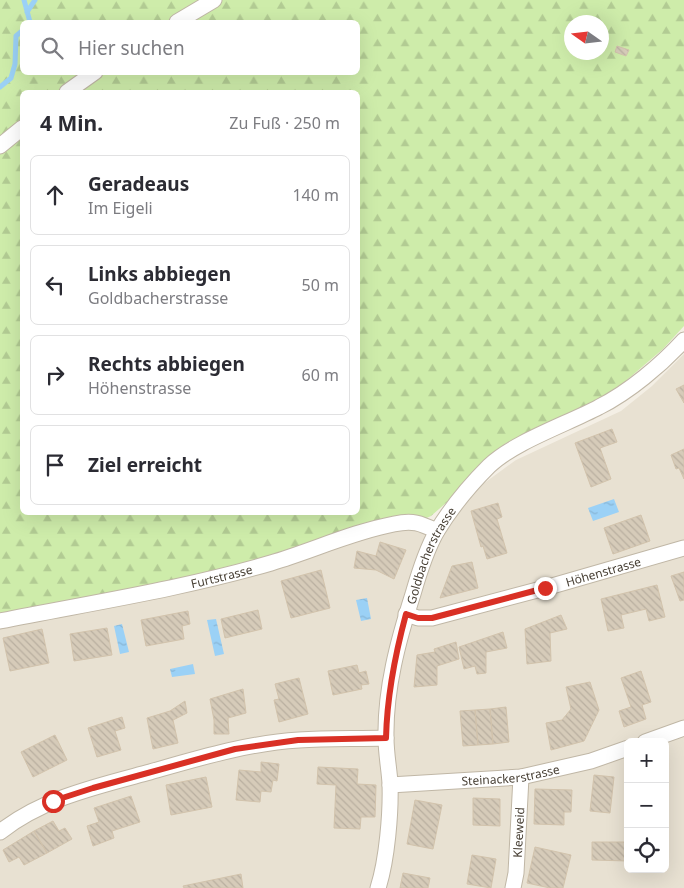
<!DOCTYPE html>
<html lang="de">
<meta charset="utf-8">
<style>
body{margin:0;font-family:"Noto Sans",sans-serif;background:#f2f2f3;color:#2b2b33}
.controls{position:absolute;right:15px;bottom:15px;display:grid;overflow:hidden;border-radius:8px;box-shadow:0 5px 20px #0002}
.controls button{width:45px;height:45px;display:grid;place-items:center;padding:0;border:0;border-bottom:1px solid #e1e1e2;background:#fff;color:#2b2b33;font:25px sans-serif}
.compass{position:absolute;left:564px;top:15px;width:45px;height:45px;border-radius:50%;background:#fff;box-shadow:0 5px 20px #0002;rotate:284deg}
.stop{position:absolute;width:15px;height:15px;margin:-11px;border:4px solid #d93025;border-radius:50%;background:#fff}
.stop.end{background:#d93025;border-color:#fff;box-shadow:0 1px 5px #0008}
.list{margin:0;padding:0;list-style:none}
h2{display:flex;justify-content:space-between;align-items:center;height:65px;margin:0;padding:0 20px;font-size:21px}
h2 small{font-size:16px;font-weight:400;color:#7c7c81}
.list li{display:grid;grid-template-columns:32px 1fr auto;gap:15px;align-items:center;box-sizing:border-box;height:80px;margin:0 10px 10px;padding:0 10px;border:1px solid #e1e1e2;border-radius:8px}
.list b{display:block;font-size:19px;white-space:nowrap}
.list p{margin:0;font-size:16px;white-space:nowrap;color:#7c7c81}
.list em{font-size:16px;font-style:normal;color:#7c7c81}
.icon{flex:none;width:28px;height:28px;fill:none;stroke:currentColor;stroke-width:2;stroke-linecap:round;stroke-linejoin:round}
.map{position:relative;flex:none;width:684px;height:888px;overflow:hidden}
.search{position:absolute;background:#fff;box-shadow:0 5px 20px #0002;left:20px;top:20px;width:340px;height:55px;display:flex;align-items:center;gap:12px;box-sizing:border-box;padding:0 18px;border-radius:8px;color:#7c7c81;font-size:19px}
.panel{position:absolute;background:#fff;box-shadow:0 5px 20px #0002;left:20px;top:90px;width:340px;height:425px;border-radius:8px}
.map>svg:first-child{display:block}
.residential{fill:#e8e1d2;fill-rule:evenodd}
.forest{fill:url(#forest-firs);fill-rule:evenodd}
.water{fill:url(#water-ripples)}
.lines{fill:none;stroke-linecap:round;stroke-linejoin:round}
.stream{stroke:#9bd1f6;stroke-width:5}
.building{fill:url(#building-back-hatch);stroke:#d2c3ac}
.minor-casing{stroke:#c0b7a6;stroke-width:17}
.minor{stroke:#fff;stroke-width:15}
.route{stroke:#d93025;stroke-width:6}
.labels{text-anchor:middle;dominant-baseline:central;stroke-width:5;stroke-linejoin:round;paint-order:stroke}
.street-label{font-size:12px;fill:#473f34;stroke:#fff}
</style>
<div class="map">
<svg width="684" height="888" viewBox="0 0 684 888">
<defs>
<pattern id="forest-firs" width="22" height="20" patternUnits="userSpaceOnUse" patternTransform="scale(1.25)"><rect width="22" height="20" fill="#ceecaa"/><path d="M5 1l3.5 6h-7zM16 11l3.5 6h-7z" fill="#b2cb93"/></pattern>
<pattern id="water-ripples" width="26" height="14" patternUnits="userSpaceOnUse" patternTransform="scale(1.25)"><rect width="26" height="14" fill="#9bd1f6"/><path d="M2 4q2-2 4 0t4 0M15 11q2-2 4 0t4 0" fill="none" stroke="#87b4d4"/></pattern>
<pattern id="building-back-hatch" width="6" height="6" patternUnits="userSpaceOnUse" patternTransform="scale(1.25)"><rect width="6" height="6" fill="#d6cbb9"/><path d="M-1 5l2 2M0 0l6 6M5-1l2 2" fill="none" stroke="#b9afa0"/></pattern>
</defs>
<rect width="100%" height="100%" fill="#f4efe5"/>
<path class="residential" d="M684 354V888H0V621L395 524 437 531 483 484 516 460 621 411 652 386ZM628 742H665V869H628Z"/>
<path class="forest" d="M0 0H684V326L663 349 621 385 584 408 506 443 476 468 454 496 431 516 418 522 271 563 0 621ZM22 22H358V72H22ZM572 22H602V52H572ZM22 92H358V512H22Z"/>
<path class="water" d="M614 499 619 512 593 521 588 508Z
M367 598 371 619 361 621 356 600Z
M216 619 224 654 215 656 207 620Z
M122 624 129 652 120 654 114 626Z
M193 664 195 674 172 677 170 669Z"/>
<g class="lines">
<path class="stream" d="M24 0 30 22
M27 12 35 0
M0 87 11 78 15 64 16 36 22 31"/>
</g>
<path class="building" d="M617 46 629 50 626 56 615 52Z
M684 385V403L676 389Z
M612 429 617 442 600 448 611 479 591 487 575 443Z
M684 449V479L679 468 676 469 671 455Z
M498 503 502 517 497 519 507 553 487 559 483 546 481 547 471 511Z
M641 515 650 541 613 554 604 528Z
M380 542 406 550 394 579 376 570 354 568 357 551 376 556Z
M472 562 478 588 440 598 452 566Z
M321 570 330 608 291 618 281 581Z
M684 572V600L680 601 671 576Z
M657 585 665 617 649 621 646 609 621 615 624 628 608 631 601 599Z
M258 610 262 629 225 638 221 619Z
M188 611 190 624 182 626 184 639 146 646 141 620Z
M561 615 567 629 550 633 551 661 527 664 525 629Z
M107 628 112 655 74 661 70 634Z
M42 629 49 663 10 671 3 638Z
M503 632 507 648 486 652V673L477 674 475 666 464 669 459 647Z
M456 642 459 659 437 666V685L414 687 417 655 435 652 434 649Z
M357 665 359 673 366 671 369 684 361 685 362 689 333 695 328 671Z
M641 671 651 702 642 705 646 719 624 727 619 711 631 707 621 678Z
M299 678 308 714 279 722 274 700 279 699 275 684Z
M590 682 599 710 584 741 551 750 546 723 562 720 571 709 566 687Z
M243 689 246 713 228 718 229 734H214V720L210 699Z
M185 701 187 713 173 720 178 743 153 749 147 718 170 711Z
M506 707 509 742 493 744 490 709Z
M490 709 493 744 478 745 475 710Z
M475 710 478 745 463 746 460 711Z
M122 717 125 728 115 731 121 750 97 757 88 728Z
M55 735 67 760 33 777 21 752Z
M261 762 279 764 277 781 273 780 271 792 261 791 260 802 236 800 239 770 261 772Z
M318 767 358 769 357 784 376 785 375 817H361L360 829 334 828 336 785 317 784Z
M594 775 614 777 610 813 590 811Z
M206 777 212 807 171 815 166 785Z
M535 789 572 790 571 812H564V825L534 824Z
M131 796 140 822 112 831 114 838 93 846 87 826 99 822 94 808Z
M473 798 500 799V826L473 825Z
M415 800 442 805 433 849 407 844Z
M53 821 59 831 65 828 72 839 47 853 34 831Z
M34 831 47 853 24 865 19 857 9 862 3 850Z
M592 842H628V861L592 860Z
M535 847 571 855 563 888H550L527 883Z
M472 855 496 859 491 888 467 884Z
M403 873 430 878 428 888H400Z
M241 874 243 888H184L183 886Z"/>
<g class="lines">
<g class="minor-casing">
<g id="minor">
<path d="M177 22 214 0"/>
<path d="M67 92 95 72"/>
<path d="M0 146 22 128"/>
<path id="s1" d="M406 614 418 618H432L545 588 684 548"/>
<path id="s2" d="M0 621C90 603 182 589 271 563 312 551 352 532 394 524 413 520 420 523 437 531"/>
<path d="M645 742 684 728"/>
<path id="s3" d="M390 785 521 777 591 761 628 748"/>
<path d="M0 832C43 798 98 786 150 772 199 758 248 743 299 740 328 738 357 739 386 738"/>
<path id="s4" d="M378 888C387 860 391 813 390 783 389 768 386 753 386 738 385 689 398 641 413 594 419 573 426 550 437 531 451 508 470 485 489 466 514 442 567 424 599 407 629 392 661 365 684 340"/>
<path id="s5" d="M513 888 516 873 521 777"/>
</g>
</g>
<use href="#minor" class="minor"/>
</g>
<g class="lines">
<path class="route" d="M53 801 93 788 235 749 298 740 386 738C387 695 395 655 406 614L418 618H432L545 588"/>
</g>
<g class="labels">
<g class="street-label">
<text stroke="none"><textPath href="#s4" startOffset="341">Goldbacherstrasse</textPath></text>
<text stroke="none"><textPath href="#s1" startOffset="204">Höhenstrasse</textPath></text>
<text stroke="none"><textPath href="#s2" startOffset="226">Furtstrasse</textPath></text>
<text stroke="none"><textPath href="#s3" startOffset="121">Steinackerstrasse</textPath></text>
<text stroke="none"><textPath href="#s5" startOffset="56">Kleeweid</textPath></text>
</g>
</g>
</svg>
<div class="controls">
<button>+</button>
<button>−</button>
<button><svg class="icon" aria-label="locate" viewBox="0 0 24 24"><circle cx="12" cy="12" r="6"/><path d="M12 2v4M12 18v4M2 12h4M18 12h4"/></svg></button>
</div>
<svg class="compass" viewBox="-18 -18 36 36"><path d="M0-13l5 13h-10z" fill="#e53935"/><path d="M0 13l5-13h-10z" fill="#7c7c81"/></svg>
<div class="stop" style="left:53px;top:801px"></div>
<div class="stop end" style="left:545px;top:588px"></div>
<div class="search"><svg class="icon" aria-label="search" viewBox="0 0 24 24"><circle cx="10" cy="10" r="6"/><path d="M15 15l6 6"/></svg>Hier suchen</div>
<section class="panel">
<h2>4 Min.<small>Zu Fuß · 250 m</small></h2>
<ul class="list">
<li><svg class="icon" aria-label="ahead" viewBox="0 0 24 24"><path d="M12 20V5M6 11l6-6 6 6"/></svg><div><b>Geradeaus</b><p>Im Eigeli</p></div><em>140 m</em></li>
<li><svg class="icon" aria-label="left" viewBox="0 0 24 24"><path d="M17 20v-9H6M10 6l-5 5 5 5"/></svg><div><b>Links abbiegen</b><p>Goldbacherstrasse</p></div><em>50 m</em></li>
<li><svg class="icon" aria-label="right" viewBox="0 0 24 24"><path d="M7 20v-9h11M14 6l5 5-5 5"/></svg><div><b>Rechts abbiegen</b><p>Höhenstrasse</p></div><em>60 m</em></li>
<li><svg class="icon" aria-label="arrive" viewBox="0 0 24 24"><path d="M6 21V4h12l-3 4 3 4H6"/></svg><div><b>Ziel erreicht</b></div></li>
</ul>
</section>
</div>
